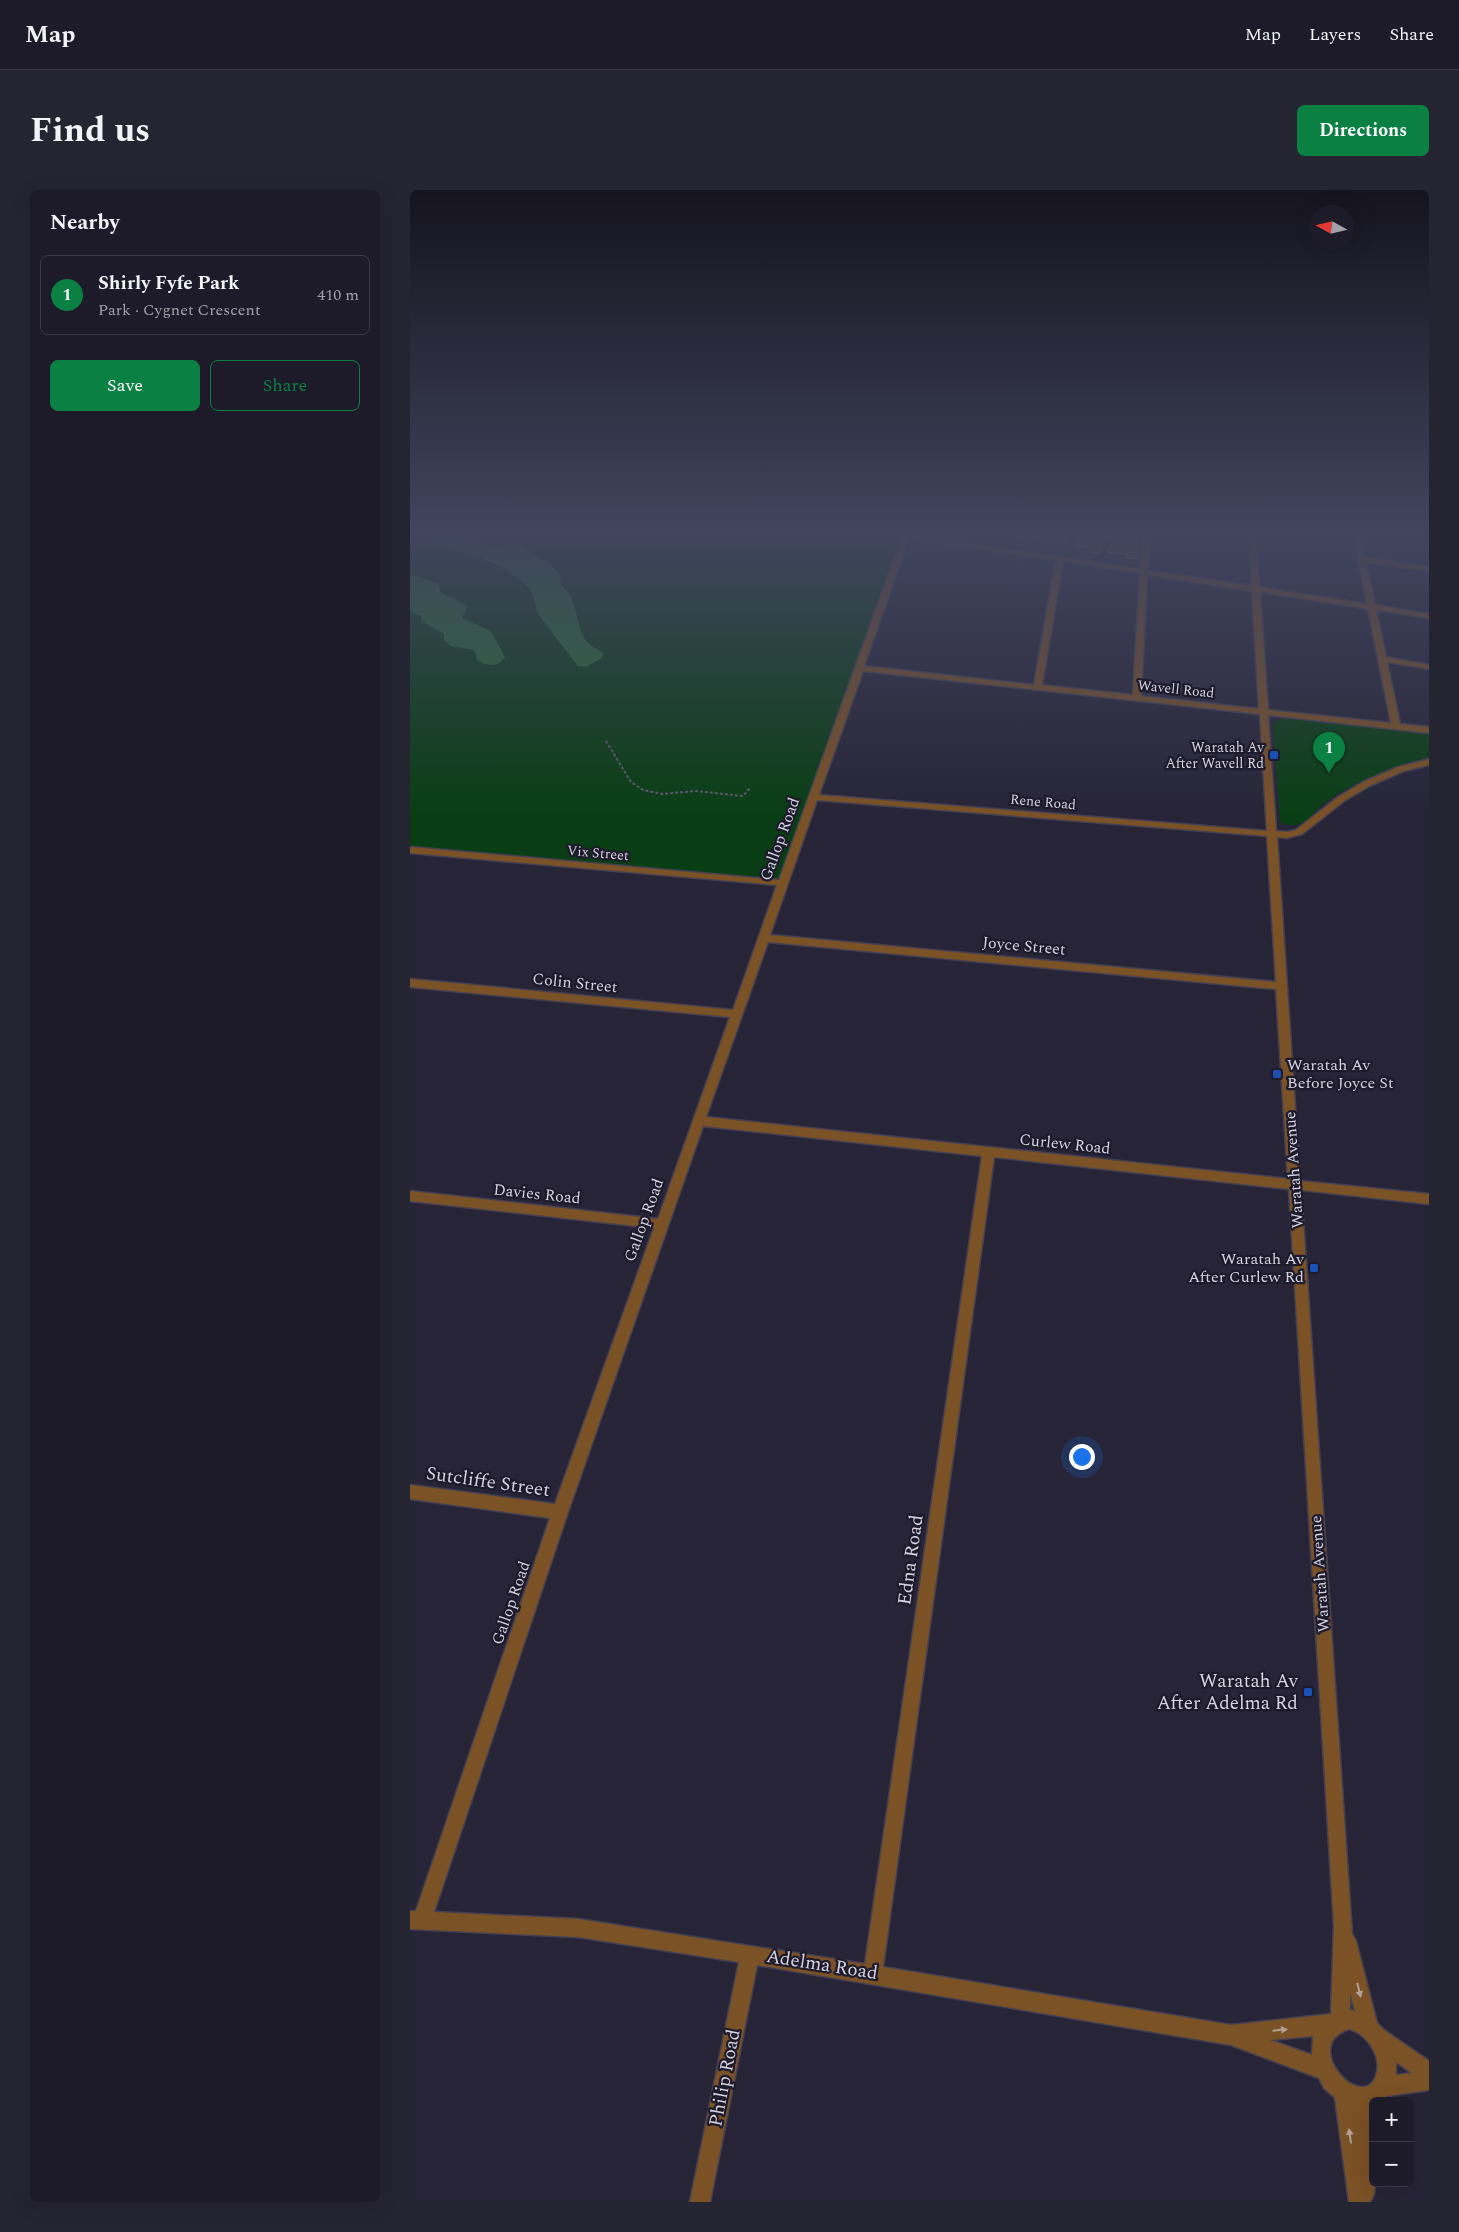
<!DOCTYPE html>
<meta charset="utf-8">
<style>
body{margin:0;font-family:Spectral,serif;background:#252431;color:#f1f3f6}
.controls{position:absolute;right:15px;bottom:15px;display:grid;overflow:hidden;border-radius:8px;box-shadow:0 5px 20px #0002}
.controls button{width:45px;height:45px;display:grid;place-items:center;padding:0;border:0;border-bottom:1px solid #3b3946;background:#1d1b29;color:#f1f3f6;font:25px sans-serif}
.compass{position:absolute;left:899px;top:15px;width:45px;height:45px;border-radius:50%;background:#1d1b29;box-shadow:0 5px 20px #0002;rotate:278deg}
.you{position:absolute;left:671px;top:1266px;width:18px;height:18px;margin:-12px;border:4px solid #fff;border-radius:50%;background:#1a73e8;box-shadow:0 0 0 8px #1a73e833}
.badge{display:grid;place-items:center;width:32px;height:32px;border-radius:50%;background:#0b8043;color:#fff;font-size:16px;font-weight:700}
.pin{position:absolute;translate:-50% -41px;filter:drop-shadow(0 1px 2px #0008)}
.pin::after{content:'';position:absolute;top:26px;width:18px;height:15px;background:inherit;clip-path:polygon(0 0,100% 0,50% 100%)}
.list{margin:0;padding:0;list-style:none}
h2{display:flex;justify-content:space-between;align-items:center;height:65px;margin:0;padding:0 20px;font-size:21px}
h2 small{font-size:16px;font-weight:400;color:#a0a1a8}
.list li{display:grid;grid-template-columns:32px 1fr auto;gap:15px;align-items:center;box-sizing:border-box;height:80px;margin:0 10px 10px;padding:0 10px;border:1px solid #3b3946;border-radius:8px}
.list b{display:block;font-size:19px;white-space:nowrap}
.list p{margin:0;font-size:16px;white-space:nowrap;color:#a0a1a8}
.list em{font-size:16px;font-style:normal;color:#a0a1a8}
.actions{display:flex;gap:10px;padding:15px 20px}
.actions a{flex:1;padding:11px 0;border:1px solid #0b8043;border-radius:8px;text-align:center;font-size:18px;color:#0b8043}
.actions .main{background:#0b8043;color:#fff}
.map{position:relative;flex:none;width:1019px;height:2012px;overflow:hidden;border-radius:8px}
header{display:flex;align-items:center;gap:30px;box-sizing:border-box;height:70px;padding:0 25px;background:#1d1b29;border-bottom:1px solid #3b3946}
header strong{font-size:24px}
nav{display:flex;gap:28px;margin-inline-start:auto;font-size:18px}
.intro{display:flex;align-items:center;justify-content:space-between;box-sizing:border-box;height:120px;padding:0 30px}
h1{margin:0;font-size:35px}
.button{padding:12px 22px;border-radius:8px;background:#0b8043;color:#fff;font-size:18px;font-weight:700}
main{display:flex;gap:30px;padding:0 30px}
aside{flex:1;background:#1d1b29;border-radius:8px;box-shadow:0 5px 20px #0002}
.map>svg:first-child{display:block}
.green{fill:#093e14}
.forest{fill:#267132}
.building{fill:#5f4c3e;stroke:#988374}
.lines{fill:none;stroke-linecap:round;stroke-linejoin:round}
.minor-casing{stroke:#434052;stroke-width:3}
.path{stroke:#5c596a;stroke-width:2;stroke-dasharray:3 2;stroke-linecap:butt}
.minor{fill:#7b5126;fill-rule:evenodd}
.oneway{fill:#b09f95}
.transit-dot{fill:#1a4fb4;stroke:#1d1a2c;stroke-width:2}
.labels{text-anchor:middle;dominant-baseline:central;stroke-width:4.5;stroke-linejoin:round;paint-order:stroke}
.far-street-label{font-size:14px;fill:#d4d3df;stroke:#1d1a2c}
.far-poi-label{font-size:14px;fill:#d4d3df;stroke:#1d1a2c;text-anchor:end}
.street-label{font-size:16px;fill:#d4d3df;stroke:#1d1a2c}
.poi-label{font-size:16px;fill:#d4d3df;stroke:#1d1a2c;text-anchor:start}
.near-street-label{font-size:19px;fill:#d4d3df;stroke:#1d1a2c}
.near-poi-label{font-size:19px;fill:#d4d3df;stroke:#1d1a2c;text-anchor:end}
</style>
<header>
<strong>Map</strong>
<nav><a>Map</a><a>Layers</a><a>Share</a></nav>
</header>
<div class="intro"><h1>Find us</h1><a class="button">Directions</a></div>
<main>
<aside>
<h2>Nearby<small></small></h2>
<ul class="list">
<li><span class="badge">1</span><div><b>Shirly Fyfe Park</b><p>Park · Cygnet Crescent</p></div><em>410 m</em></li>
</ul>
<div class="actions"><a class="main">Save</a><a>Share</a></div>
</aside>
<div class="map">
<svg width="1019" height="2012" viewBox="0 0 1019 2012">
<rect width="100%" height="100%" fill="#272437"/>
<path class="green" d="M0 344H494L371 690 0 656Z
M879 528 1019 543V567C983 577 946 590 916 612 907 618 899 631 889 634 883 637 876 634 870 632L863 535 868 530Z"/>
<path class="forest" d="M13 344H52L85 359 100 354 110 355 139 373 150 385 151 395C168 409 165 430 174 448 177 454 187 459 193 463L192 468 176 477 168 476 128 424 121 400 112 391 89 376 70 368 33 355 18 353 16 345Z
M0 386 9 387 29 394 30 402 47 410 57 417 52 428 81 441 95 467C88 478 76 476 67 470L65 460 41 456 34 450V444L11 431V426L2 423 0 419Z"/>
<path class="building" d="M605 344H634L630 351 623 350 621 352 609 350 611 348 603 347Z
M639 344H652L660 346 656 353 634 351Z
M674 344H702L694 350 688 358 693 359 690 364 680 362 682 359 665 356Z
M707 345 729 349 724 358 728 359 726 364H731L728 369 717 368 718 365 697 362Z"/>
<g class="lines">
<g class="minor-casing">
<path id="minor" d="M493 344 730 379 733 344H739L738 380 842 396 839 344H845L849 397 957 414 944 344H950L955 367 1019 377V381L956 372 965 415 1019 424V428L966 420 976 467 1019 475V479L977 472 990 534 1019 537V543L858 525 866 641 877 642 886 640 928 607 953 592 988 577 1019 569V575L994 581 959 596 934 611 892 644 877 648 867 647 890 991 1019 1004V1014L891 1000 942 1744 946 1751 967 1833 974 1840 1019 1871V1900L977 1906 971 1911H963V1993H965L964 2004 960 2012H939L925 1908 914 1898 909 1888 821 1855 347 1775 300 2012H280L329 1772 168 1747 0 1739V1721H6L140 1328 0 1309V1295L145 1314 244 1038 0 1011V1001L248 1029 320 827 0 797V789L323 820 367 695 0 663V657L369 690ZM499 348 646 370 624 495 454 476ZM653 371 730 383 723 505 632 495ZM737 385 842 401 849 519 731 506ZM850 402 958 419 981 533 858 520ZM453 481 850 524 857 641 409 605ZM407 610 857 646 866 792 360 745ZM358 752 866 799 878 989 296 927ZM293 936 572 966 455 1774 168 1729 24 1722 158 1322ZM584 967 879 999 924 1736 921 1824 821 1835 473 1777ZM940 1803 945 1821 940 1820ZM939 1839C958 1844 974 1869 965 1888 950 1921 890 1855 939 1839ZM903 1846 902 1865 860 1850ZM986 1872 1002 1883 986 1885Z"/>
</g>
<path class="path" d="M196 551 221 592 233 600 253 604 285 601 333 606 341 597"/>
<use href="#minor" class="minor"/>
</g>
<defs><path id="oneway-solid" d="M-6-.8H1V-3.2L6.5 0L1 3.2V.8H-6Z" transform="scale(1.25)"/></defs>
<g class="oneway">
<use href="#oneway-solid" transform="translate(949 1800) rotate(76)"/>
<use href="#oneway-solid" transform="translate(870 1840) rotate(-6)"/>
<use href="#oneway-solid" transform="translate(940 1946) rotate(-98)"/>
</g>
<linearGradient id="sky" x2="0" y2="1"><stop stop-color="#15141e"/><stop offset="0.55" stop-color="#41455e"/><stop offset="1" stop-color="#41455e" stop-opacity="0"/></linearGradient>
<rect width="1019" height="626" fill="url(#sky)"/>
<g class="transit-dot">
<rect x="859" y="560" width="10" height="10" rx="2.5"/>
<rect x="862" y="879" width="10" height="10" rx="2.5"/>
<rect x="899" y="1073" width="10" height="10" rx="2.5"/>
<rect x="893" y="1497" width="10" height="10" rx="2.5"/>
</g>
<g class="labels">
<g class="far-street-label">
<text transform="translate(766 499) rotate(6)">Wavell Road</text>
<text transform="translate(633 612) rotate(5)">Rene Road</text>
<text transform="translate(188 663) rotate(5)">Vix Street</text>
</g>
<g class="far-poi-label">
<text x="854" y="557">Waratah Av<tspan x="854" dy="16">After Wavell Rd</tspan></text>
</g>
<g class="street-label">
<text transform="translate(370 649) rotate(-70)">Gallop Road</text>
<text transform="translate(614 756) rotate(5)">Joyce Street</text>
<text transform="translate(165 793) rotate(6)">Colin Street</text>
<text transform="translate(655 954) rotate(6)">Curlew Road</text>
<text transform="translate(884 980) rotate(-94)">Waratah Avenue</text>
<text transform="translate(127 1004) rotate(6)">Davies Road</text>
<text transform="translate(234 1030) rotate(-70)">Gallop Road</text>
<text transform="translate(910 1384) rotate(-94)">Waratah Avenue</text>
<text transform="translate(101 1413) rotate(-71)">Gallop Road</text>
</g>
<g class="poi-label">
<text x="877" y="875">Waratah Av<tspan x="877" dy="18">Before Joyce St</tspan></text>
<text x="894" y="1069" text-anchor="end">Waratah Av<tspan x="894" dy="18">After Curlew Rd</tspan></text>
</g>
<g class="near-street-label">
<text transform="translate(78 1292) rotate(8)">Sutcliffe Street</text>
<text transform="translate(501 1370) rotate(-82)">Edna Road</text>
<text transform="translate(412 1775) rotate(9)">Adelma Road</text>
<text transform="translate(315 1888) rotate(-79)">Philip Road</text>
</g>
<g class="near-poi-label">
<text x="888" y="1491">Waratah Av<tspan x="888" dy="22">After Adelma Rd</tspan></text>
</g>
</g>
</svg>
<div class="controls">
<button>+</button>
<button>−</button>
</div>
<svg class="compass" viewBox="-18 -18 36 36"><path d="M0-13l5 13h-10z" fill="#e53935"/><path d="M0 13l5-13h-10z" fill="#a0a1a8"/></svg>
<div class="you"></div>
<div class="pin badge" style="left:919px;top:583px">1</div>
</div>
</main>
